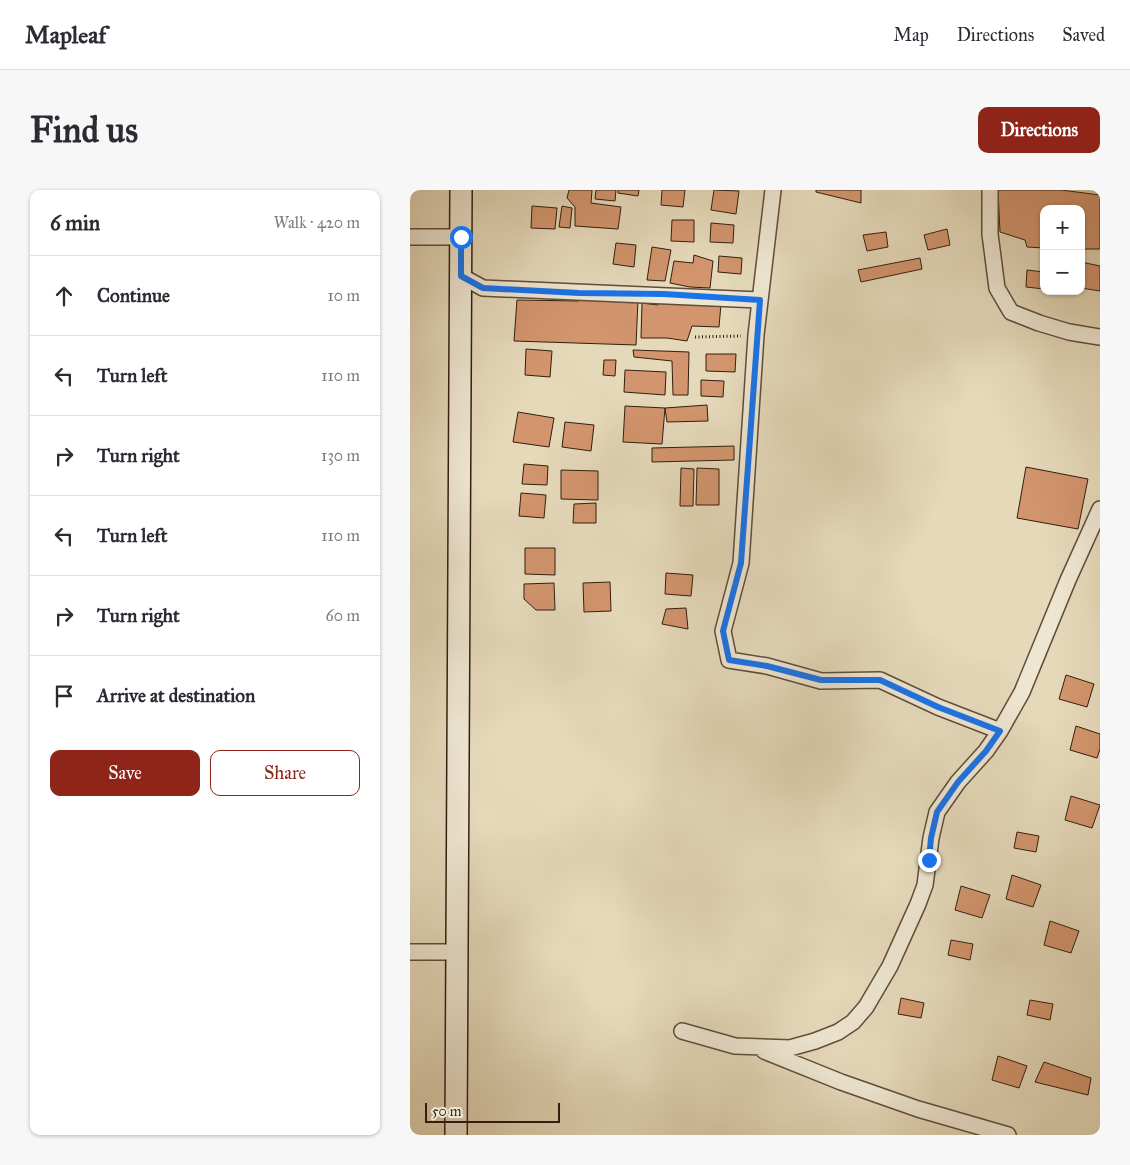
<!DOCTYPE html>
<meta charset="utf-8">
<style>
body{margin:0;font-family:"IM FELL Great Primer",serif;background:#f7f7f7;color:#2b2b33}
.controls{position:absolute;right:15px;top:15px;display:grid;overflow:hidden;border-radius:10px;box-shadow:0 1px 4px #0004}
.controls button{width:45px;height:45px;display:grid;place-items:center;padding:0;border:0;border-bottom:1px solid #e1e1e2;background:#fff;color:#2b2b33;font:25px sans-serif}
.scale{position:absolute;left:15px;bottom:12px;width:135px;box-sizing:border-box;padding-left:5px;border:2px solid #331e0f;border-top:0;font-size:14px;line-height:18px;white-space:nowrap;color:#331e0f;-webkit-text-stroke:4px #eee6d2;paint-order:stroke}
.stop{position:absolute;width:15px;height:15px;margin:-11px;border:4px solid #1a73e8;border-radius:50%;background:#fff}
.stop.end{background:#1a73e8;border-color:#fff;box-shadow:0 1px 5px #0008}
.list{margin:0;padding:0;list-style:none}
h2{display:flex;justify-content:space-between;align-items:center;height:65px;margin:0;padding:0 20px;font-size:21px}
h2 small{font-size:16px;font-weight:400;color:#7c7c81}
.list li{display:grid;grid-template-columns:32px 1fr auto;gap:15px;align-items:center;box-sizing:border-box;height:80px;padding:0 20px;border-top:1px solid #e1e1e2}
.list b{display:block;font-size:19px;white-space:nowrap}
.list em{font-size:16px;font-style:normal;color:#7c7c81}
.actions{display:flex;gap:10px;padding:15px 20px}
.actions a{flex:1;padding:11px 0;border:1px solid #8f2418;border-radius:10px;text-align:center;font-size:18px;color:#8f2418}
.actions .main{background:#8f2418;color:#fff}
.icon{flex:none;width:28px;height:28px;fill:none;stroke:currentColor;stroke-width:2;stroke-linecap:round;stroke-linejoin:round}
.map{position:relative;flex:none;width:690px;height:945px;overflow:hidden;border-radius:10px}
header{display:flex;align-items:center;gap:30px;box-sizing:border-box;height:70px;padding:0 25px;background:#fff;border-bottom:1px solid #e1e1e2}
header strong{font-size:24px}
nav{display:flex;gap:28px;margin-inline-start:auto;font-size:18px}
.intro{display:flex;align-items:center;justify-content:space-between;box-sizing:border-box;height:120px;padding:0 30px}
h1{margin:0;font-size:35px}
.button{padding:12px 22px;border-radius:10px;background:#8f2418;color:#fff;font-size:18px;font-weight:700}
main{display:flex;gap:30px;padding:0 30px}
aside{flex:1;background:#fff;border-radius:10px;box-shadow:0 1px 4px #0004}
.map>svg:first-child{display:block}
.building{fill:#d2956d;stroke:#331e0f}
.lines{fill:none;stroke-linecap:round;stroke-linejoin:round}
.street-casing{stroke:#604d3a;stroke-width:18}
.secondary-casing{stroke:#331e0f;stroke-width:24}
.path{stroke:#331e0f;stroke-width:3;stroke-dasharray:1 2.5;stroke-linecap:butt}
.street{stroke:#eee6d2;stroke-width:15}
.secondary{stroke:#eee6d2;stroke-width:21}
.route{stroke:#1a73e8;stroke-width:6}
</style>
<header>
<strong>Mapleaf</strong>
<nav><a>Map</a><a>Directions</a><a>Saved</a></nav>
</header>
<div class="intro"><h1>Find us</h1><a class="button">Directions</a></div>
<main>
<aside>
<h2>6 min<small>Walk · 420 m</small></h2>
<ul class="list">
<li><svg class="icon" aria-label="ahead" viewBox="0 0 24 24"><path d="M12 20V5M6 11l6-6 6 6"/></svg><div><b>Continue</b></div><em>10 m</em></li>
<li><svg class="icon" aria-label="left" viewBox="0 0 24 24"><path d="M17 20v-9H6M10 6l-5 5 5 5"/></svg><div><b>Turn left</b></div><em>110 m</em></li>
<li><svg class="icon" aria-label="right" viewBox="0 0 24 24"><path d="M7 20v-9h11M14 6l5 5-5 5"/></svg><div><b>Turn right</b></div><em>130 m</em></li>
<li><svg class="icon" aria-label="left" viewBox="0 0 24 24"><path d="M17 20v-9H6M10 6l-5 5 5 5"/></svg><div><b>Turn left</b></div><em>110 m</em></li>
<li><svg class="icon" aria-label="right" viewBox="0 0 24 24"><path d="M7 20v-9h11M14 6l5 5-5 5"/></svg><div><b>Turn right</b></div><em>60 m</em></li>
<li><svg class="icon" aria-label="arrive" viewBox="0 0 24 24"><path d="M6 21V4h12l-3 4 3 4H6"/></svg><div><b>Arrive at destination</b></div></li>
</ul>
<div class="actions"><a class="main">Save</a><a>Share</a></div>
</aside>
<div class="map">
<svg width="690" height="945" viewBox="0 0 690 945">
<rect width="100%" height="100%" fill="#e5d9ba"/>
<filter id="stains"><feTurbulence type="fractalNoise" baseFrequency=".004" numOctaves="4"/><feColorMatrix values="0 0 0 0 .2 0 0 0 0 .09 0 0 0 0 .02 0 0 0 .5 -.17"/></filter>
<radialGradient id="worn" r=".72"><stop offset=".6" stop-color="#630" stop-opacity="0"/><stop offset="1" stop-color="#630" stop-opacity=".3"/></radialGradient>
<path class="building" d="M159 0H182L181 13 211 17 208 39 165 36V17L157 8Z
M186 0H206L205 11 185 9Z
M208 0H229L228 6 208 3Z
M252 0H275L273 17 251 15Z
M304 0 329 1 326 24 301 20Z
M406 0H451V13L406 2Z
M588 0H651L690 5V59H671V19H634V58L617 57 615 50 590 42Z
M122 16 147 18 145 39 121 38Z
M152 16 162 18 160 38 149 37Z
M262 30H284V52L261 51Z
M301 33 324 35 323 53 300 52Z
M537 39 540 55 518 60 514 45Z
M476 42 478 57 457 61 453 45Z
M206 53 226 55 224 77 203 74Z
M242 57 261 60 255 91 237 90Z
M284 65 303 71 300 98 280 97 260 93 264 71 283 73Z
M309 66 332 68 331 84 308 82Z
M510 68 512 79 451 92 448 80Z
M671 72 690 76V101L671 98Z
M617 80 634 82V99L616 97Z
M252 108 311 114 309 137 282 136 277 151 257 148H231L232 113 248 115Z
M173 109 228 110 226 155 104 151 107 110 168 111Z
M116 159 142 161 140 187 115 185Z
M223 160 279 162 278 205H263L262 171 224 167Z
M296 164H326L325 182 296 181Z
M194 170H206L205 186 193 185Z
M215 180 256 182 255 205 214 202Z
M291 190 314 191 313 207 291 206Z
M297 215 298 231 257 232 255 218Z
M215 216 255 218 252 254 213 252Z
M108 222 144 228 139 257 103 252Z
M155 232 184 235 181 261 152 257Z
M324 256V270L242 272V258Z
M114 274 138 276 137 295 112 294Z
M616 277 678 289 668 339 607 328Z
M271 278 284 279 283 316H270Z
M287 278 309 279V315H286Z
M151 280 188 281V310L151 309Z
M111 303 136 305 134 328 109 326Z
M186 313V333H163L164 314Z
M115 358H145V385L115 384Z
M256 383 283 385 281 406 255 404Z
M200 392 201 421 174 422 173 393Z
M144 393 145 420H126L114 409V394Z
M276 418 278 439 252 434 256 419Z
M656 485 684 494 677 517 649 509Z
M666 536 690 544V559L687 568 660 560Z
M661 606 690 615 682 638 655 630Z
M607 642 629 646 626 662 604 658Z
M602 685 631 695 623 717 596 709Z
M551 696 580 705 572 728 545 720Z
M640 731 669 741 661 763 634 755Z
M541 750 563 754 560 770 538 765Z
M491 808 514 813 511 828 488 824Z
M620 810 643 814 640 830 617 825Z
M588 866 617 876 609 898 582 890Z
M634 872 681 888 678 905 625 892Z"/>
<g class="lines">
<g class="street-casing">
<path id="street" d="M363 0 346 145 331 373 313 441 319 470 357 476 411 491 470 490 528 517 590 541
M580 0V44L587 98 601 122 629 133 659 142 690 147
M0 47H51
M51 86 73 98 349 110
M0 762H47
M272 841 325 856 380 858 405 851 428 842 443 832 456 817 480 776 508 714 515 695 521 648 527 622 548 592 576 561 590 541 612 502 658 390 690 319
M354 861 431 892 508 919 598 945"/>
</g>
<g class="secondary-casing">
<path id="secondary" d="M46 945 51 0"/>
</g>
<path class="path" d="M285 147 331 146"/>
<use href="#street" class="street"/>
<use href="#secondary" class="secondary"/>
</g>
<g class="lines">
<path class="route" d="M51 47V86L73 98 169 103 254 104 350 110 331 373 313 441 319 470 357 476 411 490H470L528 517 590 541 576 561 548 592 527 622 521 648 519 670"/>
</g>
<rect width="100%" height="100%" filter="url(#stains)"/>
<rect width="100%" height="100%" fill="url(#worn)"/>
</svg>
<div class="controls">
<button>+</button>
<button>−</button>
</div>
<div class="scale">50 m</div>
<div class="stop" style="left:51px;top:47px"></div>
<div class="stop end" style="left:519px;top:670px"></div>
</div>
</main>
